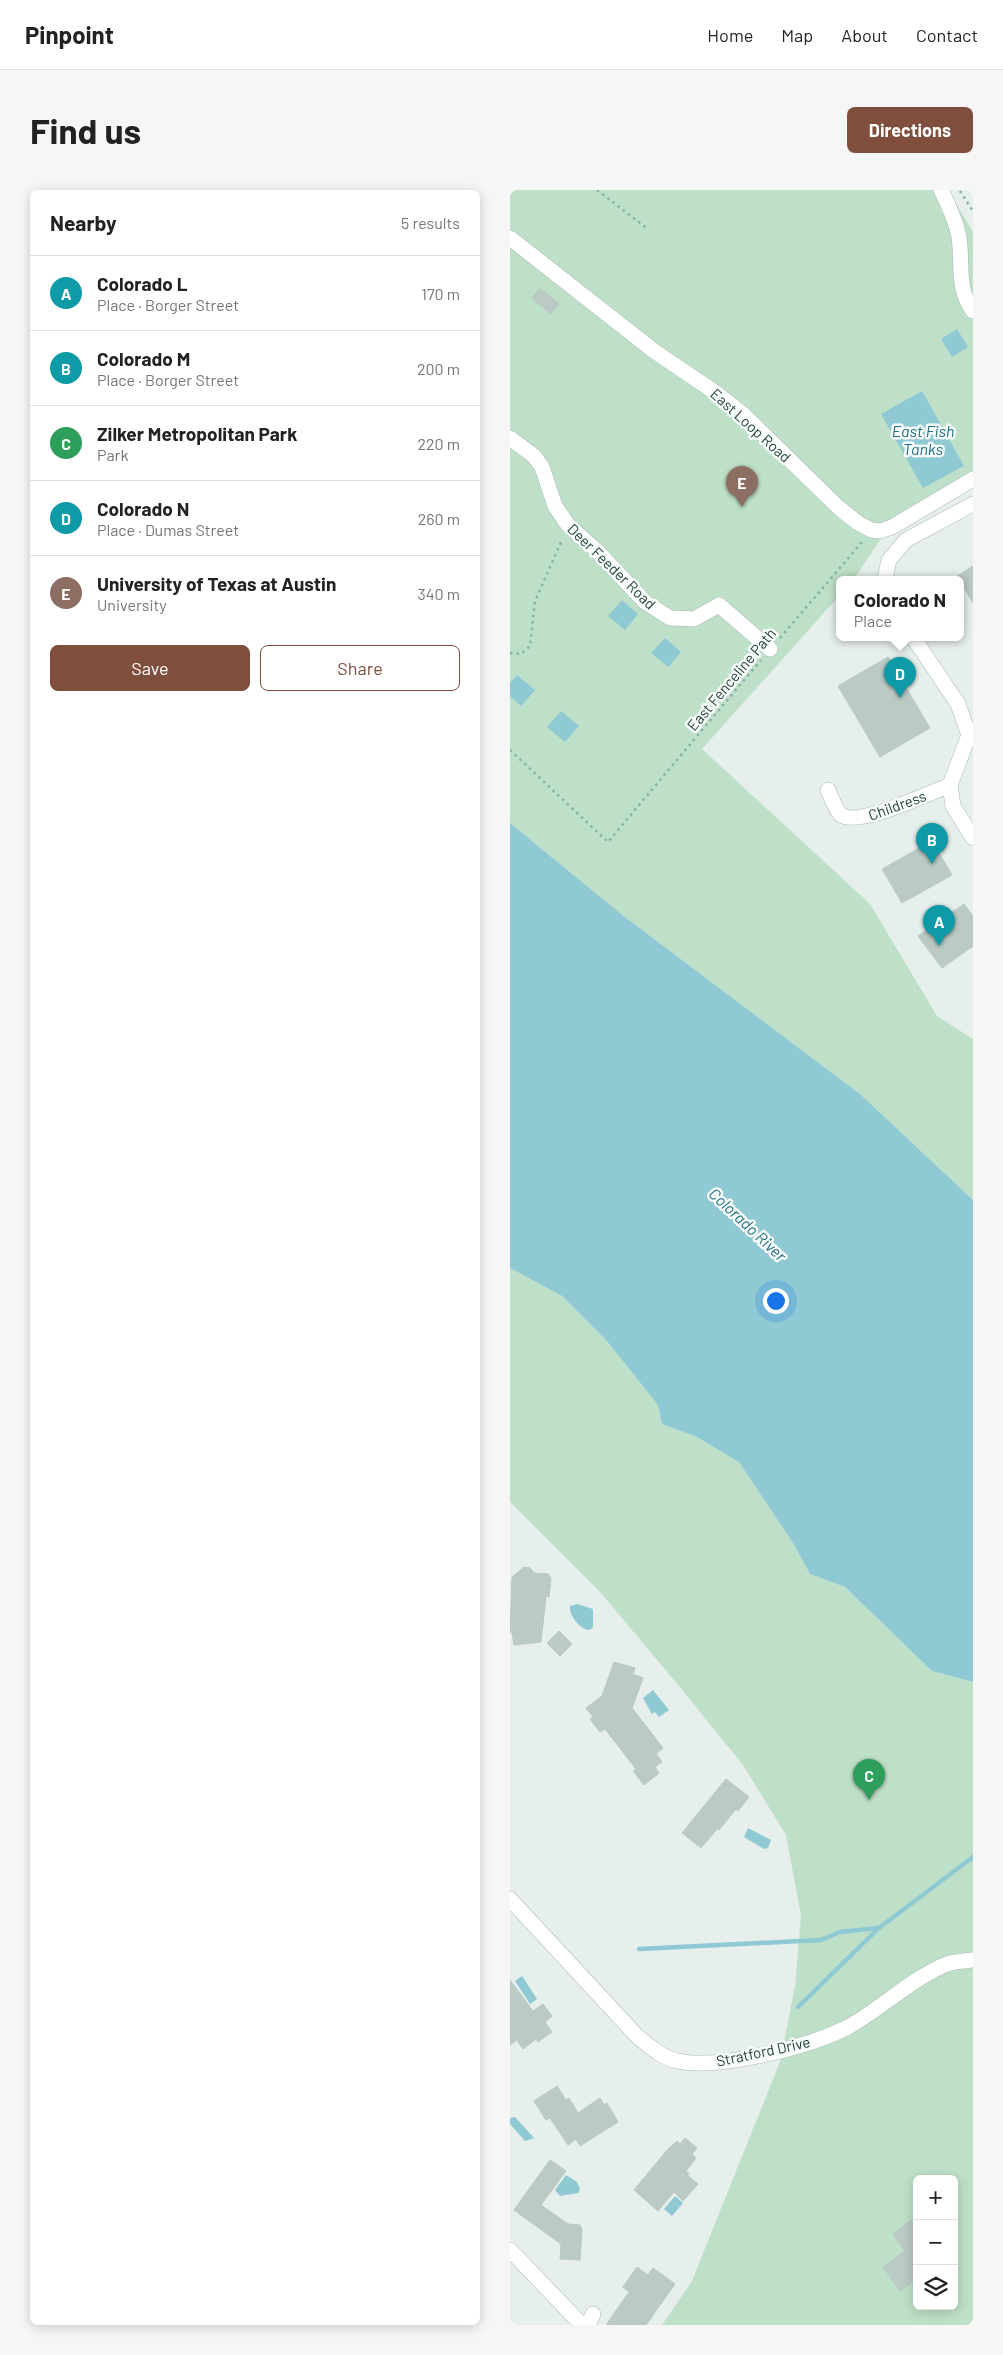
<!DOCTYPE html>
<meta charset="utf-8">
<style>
body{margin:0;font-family:Barlow,sans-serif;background:#f6f6f6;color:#222}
.controls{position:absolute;right:15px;bottom:15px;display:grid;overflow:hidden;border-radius:8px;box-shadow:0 2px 12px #0003}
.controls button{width:45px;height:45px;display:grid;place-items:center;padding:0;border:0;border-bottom:1px solid #e0e0e0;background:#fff;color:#222;font:25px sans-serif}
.you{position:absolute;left:265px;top:1110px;width:18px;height:18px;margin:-12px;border:4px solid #fff;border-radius:50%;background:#1a73e8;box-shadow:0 0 0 8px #1a73e833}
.badge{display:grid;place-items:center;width:32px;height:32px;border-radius:50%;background:#804e3d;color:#fff;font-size:16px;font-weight:700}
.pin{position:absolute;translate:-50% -41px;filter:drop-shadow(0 1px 2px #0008)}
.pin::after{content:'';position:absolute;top:26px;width:18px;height:15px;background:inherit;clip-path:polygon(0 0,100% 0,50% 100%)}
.popup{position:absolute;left:326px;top:386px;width:128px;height:65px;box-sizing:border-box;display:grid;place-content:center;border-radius:8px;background:#fff;filter:drop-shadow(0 1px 4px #0005);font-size:16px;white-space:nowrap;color:#767676}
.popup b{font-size:19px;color:#222}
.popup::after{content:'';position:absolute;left:50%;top:100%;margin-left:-10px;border:10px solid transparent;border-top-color:#fff}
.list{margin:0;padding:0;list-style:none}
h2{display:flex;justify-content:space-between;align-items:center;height:65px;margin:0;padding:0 20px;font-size:21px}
h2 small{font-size:16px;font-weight:400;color:#767676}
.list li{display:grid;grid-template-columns:32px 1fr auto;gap:15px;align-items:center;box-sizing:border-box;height:75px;padding:0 20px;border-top:1px solid #e0e0e0}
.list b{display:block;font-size:19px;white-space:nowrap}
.list p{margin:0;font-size:16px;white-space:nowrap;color:#767676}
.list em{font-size:16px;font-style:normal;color:#767676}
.actions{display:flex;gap:10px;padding:15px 20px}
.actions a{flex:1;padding:11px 0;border:1px solid #804e3d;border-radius:8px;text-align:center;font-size:18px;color:#804e3d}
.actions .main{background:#804e3d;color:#fff}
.icon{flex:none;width:28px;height:28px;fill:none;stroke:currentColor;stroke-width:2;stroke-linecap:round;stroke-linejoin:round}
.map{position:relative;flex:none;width:463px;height:2135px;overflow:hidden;border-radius:8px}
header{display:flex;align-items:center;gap:30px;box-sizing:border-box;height:70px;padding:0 25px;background:#fff;border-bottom:1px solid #e0e0e0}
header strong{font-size:24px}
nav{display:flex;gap:28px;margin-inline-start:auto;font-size:18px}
.intro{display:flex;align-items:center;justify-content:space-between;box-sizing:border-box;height:120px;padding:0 30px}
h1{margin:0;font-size:35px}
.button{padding:12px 22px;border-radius:8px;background:#804e3d;color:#fff;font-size:18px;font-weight:700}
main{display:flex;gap:30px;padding:0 30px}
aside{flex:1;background:#fff;border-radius:8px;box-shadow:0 2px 12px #0003}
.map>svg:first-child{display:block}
.green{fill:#bfe0c8;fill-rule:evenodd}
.water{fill:#8ec9d4}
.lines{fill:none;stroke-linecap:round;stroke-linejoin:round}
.stream{stroke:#8ec9d4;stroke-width:4.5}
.building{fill:#bbcac4;stroke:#b8c9c2}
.minor-casing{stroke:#a8b8b2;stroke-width:16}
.path{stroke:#86b3a5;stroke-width:2.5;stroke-dasharray:2.5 4;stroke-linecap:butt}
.minor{stroke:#fff;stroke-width:15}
.labels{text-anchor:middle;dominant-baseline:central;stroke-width:5;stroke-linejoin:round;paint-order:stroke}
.street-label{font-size:15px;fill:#24423a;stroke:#f7fbf9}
.water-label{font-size:16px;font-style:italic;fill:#1c6f80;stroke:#f7fbf9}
</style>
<header>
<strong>Pinpoint</strong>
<nav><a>Home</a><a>Map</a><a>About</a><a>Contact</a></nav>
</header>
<div class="intro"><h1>Find us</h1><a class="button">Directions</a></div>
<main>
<aside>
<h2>Nearby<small>5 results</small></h2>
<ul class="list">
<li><span class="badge" style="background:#0f9aa8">A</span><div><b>Colorado L</b><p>Place · Borger Street</p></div><em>170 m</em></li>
<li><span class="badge" style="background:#0f9aa8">B</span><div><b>Colorado M</b><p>Place · Borger Street</p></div><em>200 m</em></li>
<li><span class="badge" style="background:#2e9e5b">C</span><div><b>Zilker Metropolitan Park</b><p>Park</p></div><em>220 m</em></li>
<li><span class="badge" style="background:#0f9aa8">D</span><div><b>Colorado N</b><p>Place · Dumas Street</p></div><em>260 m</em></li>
<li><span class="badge" style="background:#8d6e63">E</span><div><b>University of Texas at Austin</b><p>University</p></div><em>340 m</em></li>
</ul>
<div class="actions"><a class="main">Save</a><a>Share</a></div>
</aside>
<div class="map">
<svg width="463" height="2135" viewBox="0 0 463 2135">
<rect width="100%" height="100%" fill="#e6efeb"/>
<path class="green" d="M0 0H438L463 42V291L380 335 344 389H330V405L192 559 360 714 427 826 463 849V1010L350 904 111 724 0 633Z
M0 1078 52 1106 96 1150 148 1215 152 1234 185 1246 229 1272 283 1353 300 1384 335 1397 422 1481 463 1492V2135H152L182 2091 270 1872 285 1796 291 1726 276 1645 233 1575 173 1501 91 1403 0 1312ZM407 1989H444V2116H407Z"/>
<path class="water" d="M447 139 458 157 442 167 431 149Z
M412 201 454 276 413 298 371 224Z
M112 410 128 424 115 440 98 426Z
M155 448 171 462 158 477 141 463Z
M7 485 25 500 11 516 0 506V493Z
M51 521 69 536 55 552 37 537Z
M0 633 111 724 350 904 463 1010V1492L422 1481 335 1397 300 1384 283 1353 229 1272 185 1246 152 1234 148 1215 96 1150 52 1106 0 1078Z
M67 1414 83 1419V1437L80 1440C70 1440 59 1425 60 1416Z
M143 1500 159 1520 149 1527 145 1522 142 1524 133 1508Z
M238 1638 261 1650 258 1658 254 1659 234 1647Z
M12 1786 27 1809 20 1814 5 1791Z
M5 1927 24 1948H25L15 1951 0 1934V1928Z
M56 1985 67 1992 70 1999 68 2003 50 2006 45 2000Z
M165 2006 173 2013 162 2026 154 2019Z"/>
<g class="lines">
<path class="stream" d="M129 1759 311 1750 330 1742 369 1738 463 1667
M288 1817 369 1738"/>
</g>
<path class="building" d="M30 98 49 114 41 124 22 108Z
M463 376V413L447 386Z
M378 467 420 538 370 567 328 496Z
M422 651 442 685 392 713 372 679Z
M454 714 463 726V756L432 778 408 746Z
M14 1377 20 1378 24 1383 38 1384 41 1388 39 1407 36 1406 31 1452 4 1455 2 1442H0L2 1387Z
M49 1441 62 1454 50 1466 37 1453Z
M104 1472 125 1478 123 1484 133 1488 122 1518 153 1558 146 1564 152 1572 145 1577 149 1583 134 1595 123 1581 126 1579 95 1539 90 1542 80 1529 83 1527 76 1518 92 1506Z
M216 1589 239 1607 228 1621 226 1619 209 1640 208 1638 191 1658 172 1643Z
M0 1790 23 1821 33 1814 42 1826 35 1832 42 1842 28 1852 26 1849 13 1859 7 1850 0 1855Z
M47 1896 56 1910 59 1908 68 1923 90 1908 94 1915 97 1913 108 1932 70 1956 66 1949 58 1955 40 1928 36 1930 24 1911Z
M175 1948 187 1958 182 1964 186 1968 176 1981 179 1984 177 1985 188 1994 173 2011 164 2002 148 2021 124 2000 158 1959 167 1951 170 1954Z
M40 1970 56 1981 31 2015 58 2034 70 2035 72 2040 70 2070 50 2069 51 2054 4 2020Z
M401 2030 407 2039V2089L390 2101 373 2077 395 2061 383 2044Z
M127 2077 138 2085 143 2078 165 2094 136 2135H96L119 2102 113 2097Z"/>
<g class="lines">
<g class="minor-casing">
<path id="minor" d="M431 0C438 14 446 31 449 47 453 74 446 98 463 121
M0 48 144 161 206 203 235 226 329 318 348 333 361 340 370 341 382 337 463 289
M0 248 24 266 32 277 45 316 58 335 87 361 135 412 160 428 184 429 209 415 260 459
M375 389 379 370 396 350 463 314
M403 447 448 514 459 545 440 595 443 616 463 648
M318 600C321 607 325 618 330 624 345 639 421 602 440 595
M0 1709 127 1846C139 1856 152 1868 168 1871 209 1880 301 1856 338 1837 369 1820 404 1787 437 1774 445 1771 455 1771 463 1770
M0 2060 72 2135
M78 2135 83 2124"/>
</g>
<path class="path" d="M87 0 138 39
M450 1 463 21
M270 448 352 352
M0 463 11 464 20 456 25 411 52 350
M0 560 98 652 251 470"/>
<use href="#minor" class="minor"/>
</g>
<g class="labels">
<g class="street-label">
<text transform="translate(241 235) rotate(42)">East Loop Road</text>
<text transform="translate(102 376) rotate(44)">Deer Feeder Road</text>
<text transform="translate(221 489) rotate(-50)">East Fenceline Path</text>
<text transform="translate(387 615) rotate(-20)">Childress</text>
<text transform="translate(253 1861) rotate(-12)">Stratford Drive</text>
</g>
<g class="water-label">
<text x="413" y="240">East Fish<tspan x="413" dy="18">Tanks</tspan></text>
<text transform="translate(238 1034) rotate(43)">Colorado River</text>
</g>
</g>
</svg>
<div class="controls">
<button>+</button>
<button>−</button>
<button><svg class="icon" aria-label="layers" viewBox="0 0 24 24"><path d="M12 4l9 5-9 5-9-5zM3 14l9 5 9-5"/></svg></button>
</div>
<div class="you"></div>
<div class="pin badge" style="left:429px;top:756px;background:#0f9aa8">A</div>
<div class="pin badge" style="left:422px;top:674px;background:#0f9aa8">B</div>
<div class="pin badge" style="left:359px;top:1610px;background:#2e9e5b">C</div>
<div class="pin badge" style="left:390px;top:508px;background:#0f9aa8">D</div>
<div class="popup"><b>Colorado N</b>Place</div>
<div class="pin badge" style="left:232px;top:317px;background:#8d6e63">E</div>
</div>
</main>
